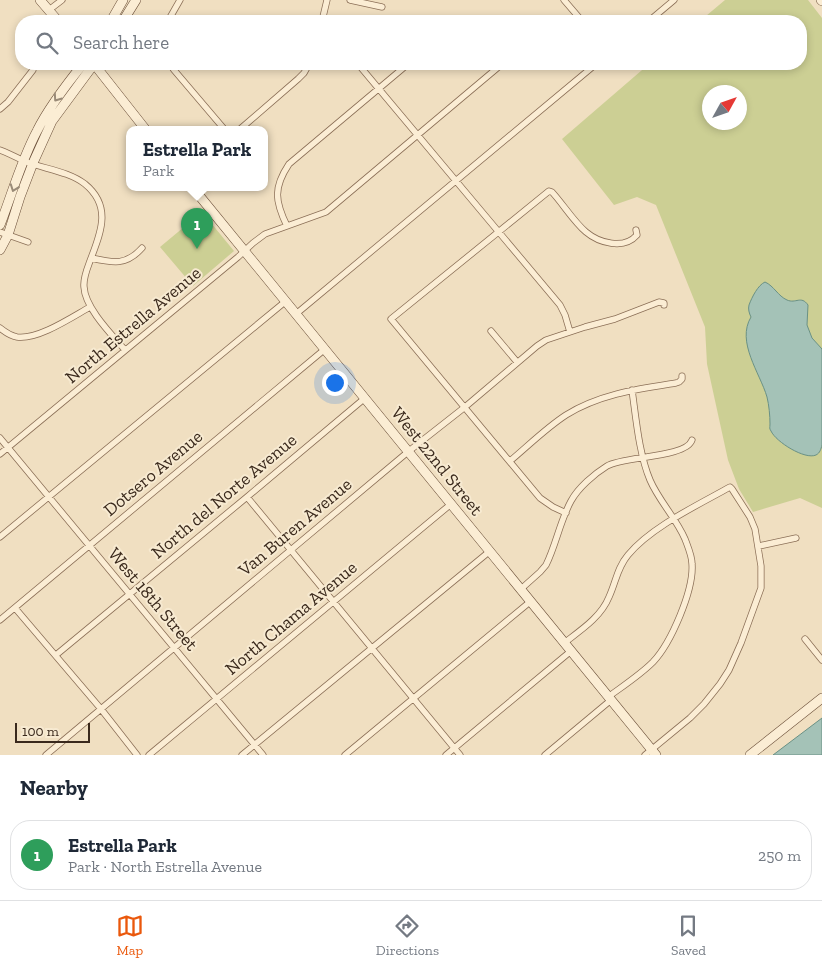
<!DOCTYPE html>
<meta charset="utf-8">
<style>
body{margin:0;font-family:"Zilla Slab",serif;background:#f6f6f7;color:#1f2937}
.compass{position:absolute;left:702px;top:85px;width:45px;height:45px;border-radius:50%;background:#fff;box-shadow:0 2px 8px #0003;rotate:50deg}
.scale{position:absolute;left:15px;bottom:12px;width:75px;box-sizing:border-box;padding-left:5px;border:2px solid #3a291c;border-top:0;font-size:14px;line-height:18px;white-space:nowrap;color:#3a291c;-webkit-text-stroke:4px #f7ead1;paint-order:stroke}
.you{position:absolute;left:334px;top:382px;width:18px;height:18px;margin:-12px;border:4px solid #fff;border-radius:50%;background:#1a73e8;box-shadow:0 0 0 8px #1a73e833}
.badge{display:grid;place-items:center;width:32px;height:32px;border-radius:50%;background:#ea580c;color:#fff;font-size:16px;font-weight:700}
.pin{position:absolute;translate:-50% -41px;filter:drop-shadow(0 1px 2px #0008)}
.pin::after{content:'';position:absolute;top:26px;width:18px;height:15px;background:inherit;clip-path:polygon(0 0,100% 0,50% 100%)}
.popup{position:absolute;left:126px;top:126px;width:142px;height:65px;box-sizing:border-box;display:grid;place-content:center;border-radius:10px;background:#fff;filter:drop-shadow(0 1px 4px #0005);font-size:16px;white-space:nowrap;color:#747a83}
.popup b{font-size:19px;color:#1f2937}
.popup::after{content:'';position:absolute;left:50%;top:100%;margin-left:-10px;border:10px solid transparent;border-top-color:#fff}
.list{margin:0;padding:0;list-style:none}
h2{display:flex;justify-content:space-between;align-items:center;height:65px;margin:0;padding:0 20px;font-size:21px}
h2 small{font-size:16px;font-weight:400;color:#747a83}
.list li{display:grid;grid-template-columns:32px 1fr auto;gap:15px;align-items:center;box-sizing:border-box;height:70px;margin:0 10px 10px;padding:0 10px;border:1px solid #e0e1e3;border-radius:20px}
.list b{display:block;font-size:19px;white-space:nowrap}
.list p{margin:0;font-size:16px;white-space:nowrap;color:#747a83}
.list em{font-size:16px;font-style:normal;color:#747a83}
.icon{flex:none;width:28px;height:28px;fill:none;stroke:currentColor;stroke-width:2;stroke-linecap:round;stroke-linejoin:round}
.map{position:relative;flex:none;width:822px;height:755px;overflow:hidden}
.search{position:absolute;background:#fff;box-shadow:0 2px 8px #0003;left:15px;right:15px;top:15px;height:55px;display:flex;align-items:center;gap:12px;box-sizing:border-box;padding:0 18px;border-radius:20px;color:#747a83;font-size:19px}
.sheet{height:145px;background:#fff}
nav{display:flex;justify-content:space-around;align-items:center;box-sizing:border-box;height:70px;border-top:1px solid #e0e1e3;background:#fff;font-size:14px;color:#747a83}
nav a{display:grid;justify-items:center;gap:2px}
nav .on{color:#ea580c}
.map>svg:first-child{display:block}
.green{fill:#cccf94;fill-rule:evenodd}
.water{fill:#a4c2b7;stroke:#6a9185}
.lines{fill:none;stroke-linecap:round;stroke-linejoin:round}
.street-casing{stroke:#8b6f57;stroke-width:7}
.secondary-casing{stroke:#6c503a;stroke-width:10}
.street{stroke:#fbedd4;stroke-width:5.5}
.secondary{stroke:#fbedd4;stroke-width:9}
.oneway{stroke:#9a8b78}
.labels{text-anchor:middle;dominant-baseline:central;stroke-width:4;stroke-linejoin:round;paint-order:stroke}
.street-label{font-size:18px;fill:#3a291c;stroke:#f7ead1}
</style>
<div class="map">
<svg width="822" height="755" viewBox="0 0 822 755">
<rect width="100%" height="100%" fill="#f0dfc1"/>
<path class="green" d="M725 0H808L822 18V508L800 498 753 512 739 489 728 460 707 364 705 327 656 205 637 197 614 205 562 139 649 64H801V21H700ZM710 92H740V122H710Z
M202 212 234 251 193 286 160 247Z"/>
<path class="water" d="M765 282C774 286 778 296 787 300 796 304 801 295 808 305L807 325 812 338 822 349V445C821 449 820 453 816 455 805 460 776 442 771 431 769 428 770 428 770 424 770 416 769 405 767 397 760 373 736 342 751 317 749 313 748 309 749 305 752 297 758 285 765 282Z
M822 718V755H773Z"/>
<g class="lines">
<g class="street-casing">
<path id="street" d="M350 0 382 7
M564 0 582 21
M49 10 62 0
M168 21 180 0
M322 21 327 0
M464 21 478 19 494 21
M649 21 674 0
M170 64 174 70 225 130
M358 64 560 305 565 315 570 332
M0 109 8 102 33 70V64
M239 130 298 79 304 73 309 64
M0 150C8 153 16 157 24 161 44 169 68 171 85 184 113 207 100 234 90 261 87 269 83 278 84 287 85 308 112 335 125 350
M287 226C275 201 273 188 289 164L408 64
M0 232 28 242
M91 258C113 263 126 266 142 248
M296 314 596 64
M0 328C5 332 11 336 17 337 38 340 72 317 90 307
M491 331 517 362
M0 438 263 755
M0 454 238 257 253 243 265 234 326 212 502 64
M510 461C528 446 546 428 566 415 600 394 638 389 676 383L679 382 682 379V376
M247 497 460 755
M566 513 553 507 540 498 391 319 549 191 552 192C563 204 574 222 586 232 599 243 624 250 637 235L636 230
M0 537 286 301
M759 546 796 538
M521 589 540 572 546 565C556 545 560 521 571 501 578 488 594 474 607 466 623 456 686 458 692 440
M15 608 101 709 137 755
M0 620 325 349
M805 639 822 660
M564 643C581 630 601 617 609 597 616 582 617 568 628 555 651 527 698 505 730 487L732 489 750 517 755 529 761 566V588L741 643 729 670 720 684 704 704 690 718 645 755
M56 655 247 497 365 398
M608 697C623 686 640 675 653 662 671 643 694 590 692 564 692 556 688 547 685 539 676 518 659 501 650 480 639 454 636 418 632 390
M46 755 409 451 465 407 537 346 546 340 585 327 615 319 659 302 664 303V305
M149 755 451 504
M242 755 490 551
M345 755 531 601
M446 755 571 651
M545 755 611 700"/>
</g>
<g class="secondary-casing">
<path id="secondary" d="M40 0 58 21
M821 0 822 1
M111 21 123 0
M123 21 136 0
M94 64 146 130
M193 188 656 755
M0 225C12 194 21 161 37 131 49 107 66 85 83 64
M0 250 8 235 20 197 33 163 52 121 94 64
M750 755 822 698"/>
</g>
<use href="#street" class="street"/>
<use href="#secondary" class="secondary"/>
</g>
<defs><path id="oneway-chevron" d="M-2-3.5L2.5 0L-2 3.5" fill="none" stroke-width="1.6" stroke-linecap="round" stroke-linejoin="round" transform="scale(1.25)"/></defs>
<g class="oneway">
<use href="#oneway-chevron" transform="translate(57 98) rotate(125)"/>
<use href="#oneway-chevron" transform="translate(14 188) rotate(110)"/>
</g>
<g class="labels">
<g class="street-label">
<text transform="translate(133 325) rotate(-40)">North Estrella Avenue</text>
<text transform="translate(437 461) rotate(51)">West 22nd Street</text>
<text transform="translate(153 473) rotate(-40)">Dotsero Avenue</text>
<text transform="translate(224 496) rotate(-40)">North del Norte Avenue</text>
<text transform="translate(295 527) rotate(-40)">Van Buren Avenue</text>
<text transform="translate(153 599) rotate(50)">West 18th Street</text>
<text transform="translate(291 618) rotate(-40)">North Chama Avenue</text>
</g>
</g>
</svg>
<svg class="compass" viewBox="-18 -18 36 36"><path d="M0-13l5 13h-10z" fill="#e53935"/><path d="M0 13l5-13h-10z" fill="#747a83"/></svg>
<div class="scale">100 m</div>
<div class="you"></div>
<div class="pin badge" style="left:197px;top:249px;background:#2e9e5b">1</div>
<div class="popup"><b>Estrella Park</b>Park</div>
<div class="search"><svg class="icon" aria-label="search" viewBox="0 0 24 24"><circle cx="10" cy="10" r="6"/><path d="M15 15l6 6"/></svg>Search here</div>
</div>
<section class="sheet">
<h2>Nearby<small></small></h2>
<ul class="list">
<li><span class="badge" style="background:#2e9e5b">1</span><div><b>Estrella Park</b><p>Park · North Estrella Avenue</p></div><em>250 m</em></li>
</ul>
</section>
<nav>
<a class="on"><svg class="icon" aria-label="map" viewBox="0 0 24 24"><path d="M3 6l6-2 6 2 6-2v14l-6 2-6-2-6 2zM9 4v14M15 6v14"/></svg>Map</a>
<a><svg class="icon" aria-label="directions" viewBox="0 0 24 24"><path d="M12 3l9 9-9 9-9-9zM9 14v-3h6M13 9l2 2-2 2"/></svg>Directions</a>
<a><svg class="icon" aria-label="saved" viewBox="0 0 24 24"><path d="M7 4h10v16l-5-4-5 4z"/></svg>Saved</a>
</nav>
